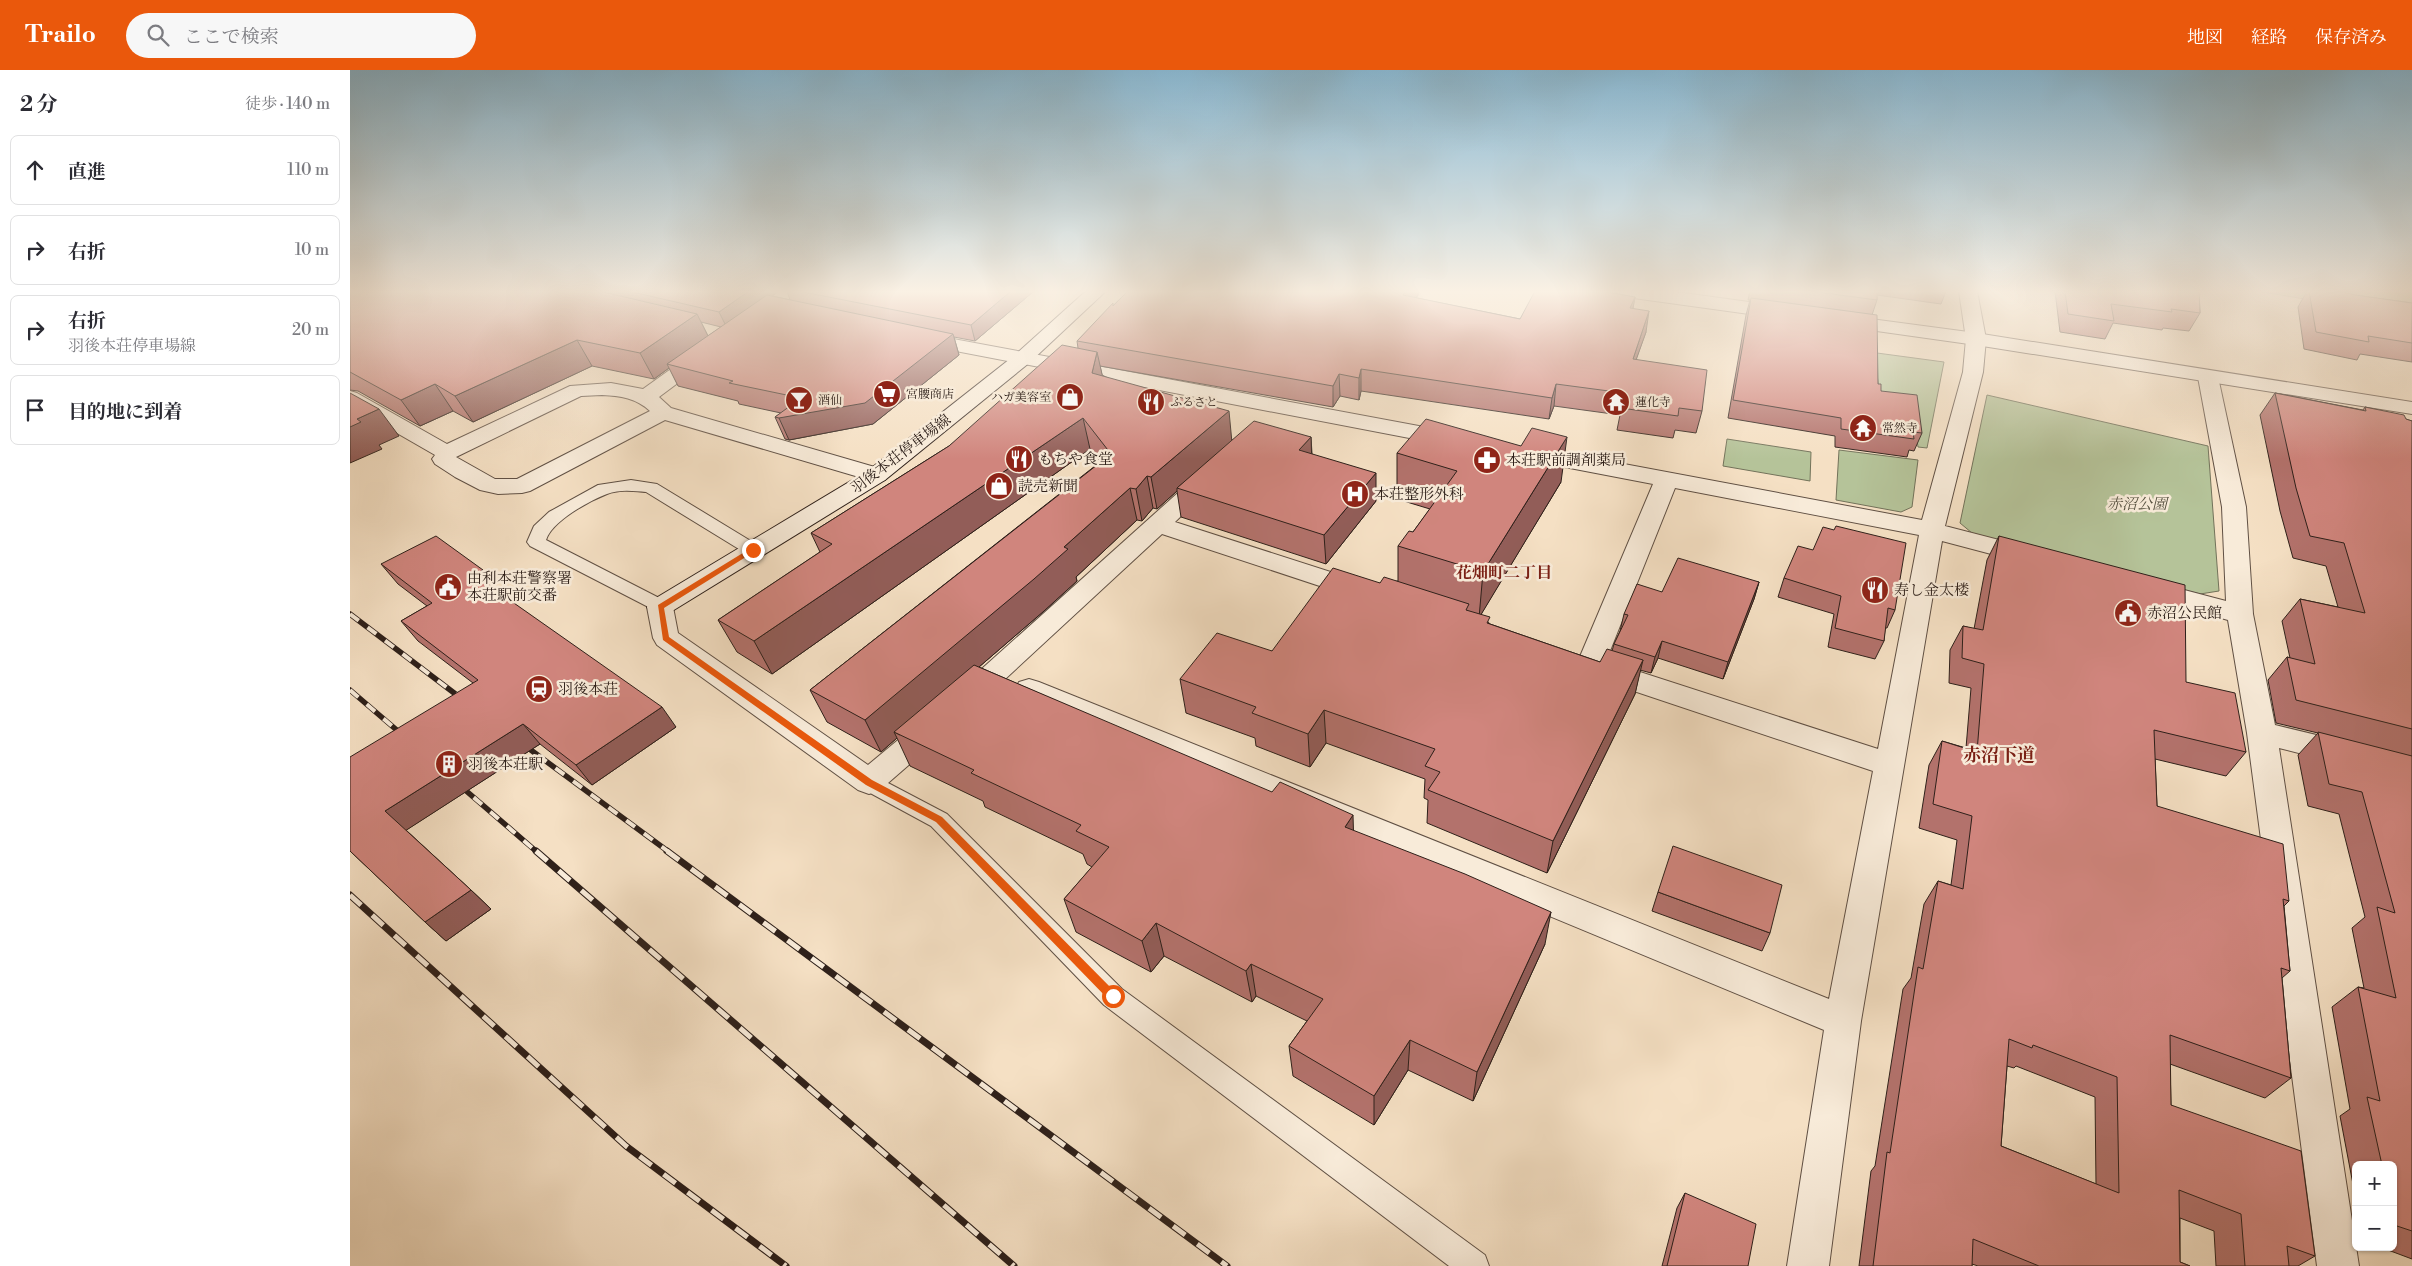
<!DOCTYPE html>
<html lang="ja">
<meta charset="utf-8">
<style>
body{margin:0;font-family:"Libre Bodoni","Noto Serif JP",serif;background:#f7f7f7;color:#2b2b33}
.controls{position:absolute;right:15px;bottom:15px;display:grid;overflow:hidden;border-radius:8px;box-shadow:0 1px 4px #0004}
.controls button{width:45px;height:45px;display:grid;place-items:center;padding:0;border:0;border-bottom:1px solid #e1e1e2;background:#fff;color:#2b2b33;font:25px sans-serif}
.stop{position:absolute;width:15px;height:15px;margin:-11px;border:4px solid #ea580c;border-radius:50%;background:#fff}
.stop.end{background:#ea580c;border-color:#fff;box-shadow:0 1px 5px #0008}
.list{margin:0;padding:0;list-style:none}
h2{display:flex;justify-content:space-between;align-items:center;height:65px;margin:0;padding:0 20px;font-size:21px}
h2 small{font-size:16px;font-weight:400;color:#7c7c81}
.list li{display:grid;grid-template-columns:32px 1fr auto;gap:15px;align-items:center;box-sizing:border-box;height:70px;margin:0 10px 10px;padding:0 10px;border:1px solid #e1e1e2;border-radius:8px}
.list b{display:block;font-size:19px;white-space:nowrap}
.list p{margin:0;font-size:16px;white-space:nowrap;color:#7c7c81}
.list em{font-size:16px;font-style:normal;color:#7c7c81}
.icon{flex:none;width:28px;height:28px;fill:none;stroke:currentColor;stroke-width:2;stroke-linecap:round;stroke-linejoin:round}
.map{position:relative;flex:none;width:2062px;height:1196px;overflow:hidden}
header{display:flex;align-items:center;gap:30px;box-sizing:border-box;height:70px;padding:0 25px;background:#ea580c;color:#fff}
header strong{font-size:24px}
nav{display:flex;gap:28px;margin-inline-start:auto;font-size:18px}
.search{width:350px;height:45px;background:#f7f7f7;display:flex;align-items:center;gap:12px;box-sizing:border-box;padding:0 18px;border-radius:28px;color:#7c7c81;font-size:19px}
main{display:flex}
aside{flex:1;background:#fff}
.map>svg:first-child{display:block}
.green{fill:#b5c399;stroke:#72725a}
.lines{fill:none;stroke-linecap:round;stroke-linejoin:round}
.service-casing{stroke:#605044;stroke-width:2}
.minor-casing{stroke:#605044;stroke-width:2}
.tertiary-casing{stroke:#605044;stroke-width:2}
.secondary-casing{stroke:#2e201a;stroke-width:2}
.service{fill:#f8ebd9;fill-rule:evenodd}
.minor{fill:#f8ebd9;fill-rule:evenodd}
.tertiary{fill:#f8ebd9;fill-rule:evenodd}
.secondary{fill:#f8ebd9;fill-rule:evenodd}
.rail-far1-casing{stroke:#2e201a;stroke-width:5.5}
.rail-casing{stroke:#2e201a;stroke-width:7}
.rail-far1{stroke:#f8ebd9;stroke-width:4;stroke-dasharray:11;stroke-linecap:butt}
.rail{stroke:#f8ebd9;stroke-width:5;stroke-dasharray:15;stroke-linecap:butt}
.wall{fill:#b3726c;stroke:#2e201a;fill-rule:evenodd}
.shaded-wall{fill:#925d58;stroke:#2e201a}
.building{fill:#d0857d;stroke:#2e201a;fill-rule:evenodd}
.route{fill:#ea580c}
.labels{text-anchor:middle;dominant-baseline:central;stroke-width:5;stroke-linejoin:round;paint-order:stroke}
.far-poi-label{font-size:12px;fill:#2e201a;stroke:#f8ebd9;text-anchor:start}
.street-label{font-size:15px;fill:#2e201a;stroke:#f8ebd9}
.poi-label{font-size:15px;fill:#2e201a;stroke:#f8ebd9;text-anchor:start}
.park-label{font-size:15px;font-style:italic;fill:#565140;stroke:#f8ebd9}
.neighbourhood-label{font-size:16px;font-weight:bold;fill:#7a1f14;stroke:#f8ebd9}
.quarter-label{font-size:18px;font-weight:bold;fill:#7a1f14;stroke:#f8ebd9}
</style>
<header>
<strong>Trailo</strong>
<div class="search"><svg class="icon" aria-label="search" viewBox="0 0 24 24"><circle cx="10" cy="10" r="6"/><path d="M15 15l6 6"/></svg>ここで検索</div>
<nav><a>地図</a><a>経路</a><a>保存済み</a></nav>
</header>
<main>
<aside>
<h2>2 分<small>徒歩 · 140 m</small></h2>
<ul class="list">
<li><svg class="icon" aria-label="ahead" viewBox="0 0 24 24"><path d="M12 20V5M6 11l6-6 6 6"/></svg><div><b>直進</b></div><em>110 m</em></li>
<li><svg class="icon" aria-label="right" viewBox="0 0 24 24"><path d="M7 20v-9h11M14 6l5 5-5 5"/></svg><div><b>右折</b></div><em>10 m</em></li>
<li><svg class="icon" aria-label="right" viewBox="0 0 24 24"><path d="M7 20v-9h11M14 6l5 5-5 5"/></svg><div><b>右折</b><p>羽後本荘停車場線</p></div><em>20 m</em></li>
<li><svg class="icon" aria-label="arrive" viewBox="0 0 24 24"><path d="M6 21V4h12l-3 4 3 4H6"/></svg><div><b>目的地に到着</b></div></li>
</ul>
</aside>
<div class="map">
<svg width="2062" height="1196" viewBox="0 0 2062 1196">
<rect width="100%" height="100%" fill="#f5e0c4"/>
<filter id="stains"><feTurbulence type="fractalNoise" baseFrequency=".004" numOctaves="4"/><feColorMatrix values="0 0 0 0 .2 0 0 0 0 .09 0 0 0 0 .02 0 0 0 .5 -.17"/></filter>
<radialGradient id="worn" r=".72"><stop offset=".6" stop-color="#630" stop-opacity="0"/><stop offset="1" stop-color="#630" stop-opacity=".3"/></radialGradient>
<path class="green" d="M1907 221H2062V247Z
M1527 283 1594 292 1577 378 1568 377 1563 342 1527 329Z
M1637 325 1858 376 1869 521 1850 524 1628 468 1610 453Z
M1377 369 1461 382 1460 411 1373 396Z
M1489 380 1568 390 1562 437 1551 442 1486 430Z"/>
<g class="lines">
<g class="service-casing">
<path id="service" d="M281 410 307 414 409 476 412 480 409 484 403 486 397 484 296 422C284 421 270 419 257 424 239 431 202 451 196 470L317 532 319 537 317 542 310 543 180 476 177 472 184 456 199 442 248 415Z
M519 703 597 744 772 919 1135 1185 1139 1196H1099L754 935 581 756 511 718 508 712 511 706Z"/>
</g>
<g class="minor-casing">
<path id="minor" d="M1609 221H1627L1636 269 1633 302 1595 456 1688 480 1691 486 1688 492 1679 494 1592 471 1511 951 1479 1196H1437L1474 960 669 626 665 619 669 612 679 609 689 612 1479 929 1523 701 1230 603 1226 596 1303 414 1178 390 1170 388 1167 383 1170 378 1178 376 1572 450 1613 302 1616 269ZM1325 418 1569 465 1528 679 1256 591Z
M571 263 1101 362 1109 364 1112 369 1109 374 1101 376 564 273 561 269 564 265Z
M353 279 360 281 363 285 360 289 309 327 321 338 535 400 538 405 535 410 527 412 519 410 315 350 180 421 172 423 148 424 130 420 105 407 85 394 82 389 85 385 0 336V321L7 323 97 374 220 316 261 313 293 319 346 281ZM252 325C271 326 286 328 300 341L167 409H145L106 387 231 326Z
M1858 301 1865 303 1868 307 1896 437 1903 544 1925 655 2062 688V712L1929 678 2009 1196H1967L1897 663 1878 550 1791 526 1787 520 1791 514 1800 511 1876 531 1872 437 1848 307 1851 303Z
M858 401 866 403 870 408 825 452 1018 514 1022 520 1018 526 1009 529 1000 526 812 464 626 636 616 639 606 636 602 629 606 622 850 403Z
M310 528 319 531 323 537 328 563 518 695 572 650 582 647 592 650 596 658 592 666 530 720 519 724 508 720 307 575 303 568 297 537 301 531Z"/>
</g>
<g class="tertiary-casing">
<path id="tertiary" d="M1267 221H1319L1436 237 1443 239 1446 243 1443 247 1436 249 1276 227 1269 225Z
M1491 245 1626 263 2062 332V344L1626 275 1484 255 1481 251 1484 247Z"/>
</g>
<g class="secondary-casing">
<path id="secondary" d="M736 221H756L679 293 535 410 319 543 310 546 301 543 297 537 301 531 519 400 665 285Z"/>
</g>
<use href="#service" class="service"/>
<use href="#minor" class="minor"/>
<use href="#tertiary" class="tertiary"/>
<use href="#secondary" class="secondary"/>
<g class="rail-far1-casing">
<path id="rail-far1" d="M0 544 116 632
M0 620 56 668
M170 672 319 782
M107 713 187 782"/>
</g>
<g class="rail-casing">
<path id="rail" d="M186 781 664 1196
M317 781 877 1196
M0 825 276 1076 436 1196"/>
</g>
<use href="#rail-far1" class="rail-far1"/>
<use href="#rail" class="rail"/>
</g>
<path class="wall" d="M0 221H429L422 226 440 230 437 221H684L625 271 604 267 609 285 523 354 439 370 435 369 425 347 431 343 389 334 388 331 328 316 319 298 304 309 242 296 123 352 103 341 70 356 8 321 0 320ZM351 252 371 257 358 266Z
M778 221H1068V225L1066 228 1170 249 1285 227 1283 238 1296 262 1286 289 1352 341 1346 363 1325 360 1323 368 1267 360 1270 345 1204 336 1199 349 1011 321 1009 330 990 326 983 337 750 296 752 305 882 370 961 367 962 384 1026 431 976 494 831 447 827 421 807 439 803 438 792 451 787 450 726 507 727 511 694 541 629 597 1004 761 1195 874 1123 1031 1058 1000 1024 1055 943 1006 939 976 957 951 906 926 902 932 814 886 801 902 726 862 714 829 742 797 737 794 733 784 635 737 633 731 560 696 547 668 531 682 477 652 460 620 750 392 740 379 422 604 387 582 368 550 470 482 461 463 599 376 728 278 727 271Z
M1400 221H1596L1591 234 1527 225V230L1522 245 1528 314 1531 321 1572 363 1564 381 1559 380 1557 387 1485 377V366L1378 348 1396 245 1400 230H1398Z
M1705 221H1849L1850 243 1839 261 1813 258 1812 260 1763 253 1755 269 1710 262Z
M1957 221H1988L2005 225 2062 233V292L2010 284 2007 290 1954 279 1948 237Z
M1925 323 2013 340 2015 337 2062 351V1189L2030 1177H2043V1095H2006V1130L1990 1046 2000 1039 1982 937 2008 917 2014 918 2002 858 2015 847 1989 744 1958 736 1948 685 1968 663 1926 653 1918 610 1937 587 1940 588 1932 551 1950 529 1988 537 1976 496 1943 488 1930 441 1910 345Z
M1047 383 1211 412 1131 544 1140 554 1250 592 1262 581 1264 574 1270 561 1274 544 1312 522 1409 512 1404 529 1373 609 1308 588 1301 603 1290 600 1285 624 1197 803 1077 753 1078 730 1074 728 1075 709 976 673 960 697 906 676 905 668 836 643 830 609 922 581 1030 513 1048 511V476L1063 462 1080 439 1047 429Z
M1649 466 1836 612 1896 682 1876 706 1805 689 1807 736 1939 831 1934 836 1940 901 1932 908 1941 1008 1915 1028 1820 994 1821 1035 1965 1186 1948 1196H1866L1864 1161 1830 1148V1192L1840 1196H1628L1622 1194V1196H1509L1521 1101 1525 1096 1553 919 1561 908 1574 834 1588 811 1601 815 1607 770 1569 758 1579 695 1592 671 1616 678 1621 618 1599 613 1600 580 1613 556 1624 559 1637 490ZM1657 996 1664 998 1666 996 1745 1027 1746 1114 1651 1076Z
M1463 480 1545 540 1537 558H1535L1534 571 1525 589 1478 577 1484 544 1428 527 1434 508Z
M31 494 148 520 147 521 326 657 242 715 190 674 56 760 121 820 141 839 96 871 75 852 0 781 123 613 68 571 51 551 77 536 48 514Z
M1308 822 1420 863 1412 881 1302 841Z
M1335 1123 1398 1196H1312L1327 1138Z"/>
<path class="shaded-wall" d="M399 221H429L377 258 369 242Z
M661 221H684L625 271 621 255Z
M1056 221H1068V225L1053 246V225Z
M1285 227 1281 248 1280 238Z
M1299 241 1296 262 1279 310 1283 289Z
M347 244 360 270 317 294 319 298 304 309 290 283Z
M603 264 609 285 523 354 439 370 429 348Z
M227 270 242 296 123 352 105 326Z
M747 282 754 313 742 303Z
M1011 299V321L1009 330V308Z
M989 304 990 326 983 337V316Z
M85 314 103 341 70 356 51 330Z
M1206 314 1204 336 1199 349 1202 328Z
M29 339 49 366 29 375 32 379 0 393V357L7 349Z
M879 341 882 373 827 418V421L807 439 801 407Z
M733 348 740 379 422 604 404 571Z
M961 367 962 396 949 380Z
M1217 367 1211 412 1129 548 1133 502Z
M1026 403V431L976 494 974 465Z
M797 406 803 438 792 451 786 419Z
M780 418 787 450 726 507 727 511 694 541 550 665 544 662 547 668 531 682 515 650 714 477Z
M133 500 148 520 139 525 124 505Z
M1409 512 1404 529 1373 609 1378 592Z
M1312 571 1308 588 1301 603 1305 587Z
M1293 590 1285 624 1197 803 1203 771Z
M312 637 326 657 242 715 226 695Z
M974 640 976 673 960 697 958 664Z
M173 654 190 674 55 761 35 741Z
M1003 745 1004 779 995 757Z
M121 820 141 839 96 871 75 852Z
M1201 842 1195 874 1123 1031 1127 1002Z
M806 853 814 886 801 902 792 871Z
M901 894 906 926 902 932 896 901Z
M1060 970 1058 1000 1024 1055V1026Z"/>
<path class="building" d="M0 221H249L347 244 290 283 227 270 105 326 85 314 51 330 0 302Z
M278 221H399L369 242Z
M448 221H661L621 255Z
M778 221H1056L1053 225 1170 249 1185 221H1252L1285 227 1280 238 1299 241 1283 289 1357 300 1352 341 1329 338 1328 346 1271 338 1274 323 1206 314 1202 328 1011 299 1009 308 989 304 983 316 727 271 763 233V236Z
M1460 221H1527V230Z
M1715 221H1849L1850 243 1821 239 1822 242 1761 234 1764 251 1718 244Z
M1959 221H1988L2005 225 2062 233V273L2018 266 2019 272 1966 262Z
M417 225 603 264 515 333 429 348 425 347 451 328 379 313 383 311 317 294Z
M1401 228 1527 245 1528 314H1531V321L1567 325 1572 363 1563 362 1564 369 1491 359V348L1383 330Z
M712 275 747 282 742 303 879 341 801 407 797 406 786 419 780 418 714 477 718 479 684 509 515 650 460 620 761 384 733 348 404 571 368 550 482 474 461 463 599 376Z
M0 323 29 339 7 349 11 352 0 357Z
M1925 323 2016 341 2015 337 2054 345 2056 349 2062 351V659L1946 630 1937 587 1965 594 1950 529 2015 543 1994 473 1960 466 1946 418Z
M1076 349 1171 376 1182 358 1217 367 1133 502 1048 476 1059 461 1063 462 1107 401 1047 383Z
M904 351 961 367 949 380 1026 403 974 465 827 418Z
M1486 456 1556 473 1545 540 1538 538 1534 571 1485 558 1491 526 1434 508 1448 476 1463 480 1473 457 1484 460Z
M86 466 133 500 124 505 312 637 226 695 173 654 35 741 121 820 75 852 0 781V687L128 610 51 551 82 533 31 494Z
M1649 466 1835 515 1836 612 1885 623 1896 682 1804 660 1807 736 1933 774 1939 831 1933 829 1940 901 1931 898 1941 1008 1820 965 1821 1035 1951 1081 1965 1186 1937 1176 1939 1196H1895L1891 1144 1829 1120 1830 1192 1840 1196H1689L1623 1169 1622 1196H1523L1537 1082 1540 1083 1568 897 1573 899 1588 811 1613 819 1622 746 1583 734 1592 671 1627 682 1634 594 1612 588 1613 556 1633 560ZM1659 969 1682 978 1683 975 1767 1007 1769 1123 1651 1076Z
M1328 488 1409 512 1378 592 1312 571 1305 587 1264 574 1278 545 1274 544 1287 514 1312 522Z
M983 498 1030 513 1034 507 1119 534 1116 540 1140 547 1137 553 1250 592 1257 579 1293 590 1203 771 1078 720 1090 702 1075 696 1085 679 974 640 958 664 902 643 906 637 830 609 867 563 922 581Z
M624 595 922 722 930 712 1003 745 995 757 1115 804 1201 842 1127 1002 1060 970 1024 1026 939 976 973 929 901 894 896 901 806 853 792 871 714 829 759 777 726 761 731 755 621 703 624 700 544 662Z
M1968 662 2062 686V1161L2044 1155 2043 1151V1095H2032L2017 1027 2030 1031 2008 917 2046 928 2027 837 2045 843 2012 722 1979 714Z
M1323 776 1432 815 1420 863 1308 822Z
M1335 1123 1406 1154 1398 1196H1317Z"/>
<linearGradient id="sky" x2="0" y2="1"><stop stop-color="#89b8d2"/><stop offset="0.57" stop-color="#faf1e4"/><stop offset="1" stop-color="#faf1e4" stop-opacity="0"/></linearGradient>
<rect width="2062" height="389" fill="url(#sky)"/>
<path class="route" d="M401 478 407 480 314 538 319 567 522 710 592 747 766 923V930H759L586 752 516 715 313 570 308 535Z"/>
<defs>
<g id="supermarket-disc" transform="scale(1.4375)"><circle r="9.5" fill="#8f2418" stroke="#f8ebd9"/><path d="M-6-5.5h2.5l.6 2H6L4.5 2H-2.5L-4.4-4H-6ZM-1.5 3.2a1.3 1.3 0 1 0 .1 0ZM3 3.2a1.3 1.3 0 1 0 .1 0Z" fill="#fff"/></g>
<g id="shop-disc" transform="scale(1.4375)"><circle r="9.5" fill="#8f2418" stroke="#f8ebd9"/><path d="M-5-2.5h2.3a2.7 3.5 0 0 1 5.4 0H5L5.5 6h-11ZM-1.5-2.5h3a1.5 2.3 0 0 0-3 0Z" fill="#fff"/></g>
<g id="bar-disc" transform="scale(1.4375)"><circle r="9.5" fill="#8f2418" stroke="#f8ebd9"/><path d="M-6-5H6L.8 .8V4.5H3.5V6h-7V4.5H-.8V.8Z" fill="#fff"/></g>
<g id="restaurant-disc" transform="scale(1.4375)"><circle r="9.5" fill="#8f2418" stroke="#f8ebd9"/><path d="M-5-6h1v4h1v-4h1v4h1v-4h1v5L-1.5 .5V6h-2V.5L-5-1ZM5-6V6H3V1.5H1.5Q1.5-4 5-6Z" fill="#fff"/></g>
<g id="temple-disc" transform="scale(1.4375)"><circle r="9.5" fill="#8f2418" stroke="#f8ebd9"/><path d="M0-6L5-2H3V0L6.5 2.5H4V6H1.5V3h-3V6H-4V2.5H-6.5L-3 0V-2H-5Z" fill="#fff"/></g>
<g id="pharmacy-disc" transform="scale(1.4375)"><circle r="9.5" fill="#8f2418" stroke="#f8ebd9"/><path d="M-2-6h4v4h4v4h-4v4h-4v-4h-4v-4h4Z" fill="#fff"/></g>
<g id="hospital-disc" transform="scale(1.4375)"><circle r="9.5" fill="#8f2418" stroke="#f8ebd9"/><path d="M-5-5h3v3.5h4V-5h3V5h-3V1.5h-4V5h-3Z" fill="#fff"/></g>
<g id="civic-disc" transform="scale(1.4375)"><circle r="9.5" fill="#8f2418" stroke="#f8ebd9"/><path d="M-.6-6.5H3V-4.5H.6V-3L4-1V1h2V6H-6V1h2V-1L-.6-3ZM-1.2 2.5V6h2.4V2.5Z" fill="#fff"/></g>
<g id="station-disc" transform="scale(1.4375)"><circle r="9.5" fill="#8f2418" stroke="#f8ebd9"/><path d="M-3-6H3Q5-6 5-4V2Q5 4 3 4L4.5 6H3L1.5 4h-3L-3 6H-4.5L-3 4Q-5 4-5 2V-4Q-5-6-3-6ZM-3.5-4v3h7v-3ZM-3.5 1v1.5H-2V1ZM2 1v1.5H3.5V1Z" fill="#fff"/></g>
<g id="building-disc" transform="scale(1.4375)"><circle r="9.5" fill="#8f2418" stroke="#f8ebd9"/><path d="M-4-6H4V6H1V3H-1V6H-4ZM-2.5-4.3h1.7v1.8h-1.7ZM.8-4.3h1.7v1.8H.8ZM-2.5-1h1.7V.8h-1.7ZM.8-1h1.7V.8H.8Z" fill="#fff"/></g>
</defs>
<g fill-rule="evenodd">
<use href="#supermarket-disc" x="537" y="324"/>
<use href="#shop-disc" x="720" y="327"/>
<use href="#bar-disc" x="449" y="330"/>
<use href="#restaurant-disc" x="801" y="332"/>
<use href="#temple-disc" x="1266" y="332"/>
<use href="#temple-disc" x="1513" y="358"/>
<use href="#restaurant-disc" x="669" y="389"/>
<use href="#pharmacy-disc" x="1137" y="390"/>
<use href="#shop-disc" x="649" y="416"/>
<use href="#hospital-disc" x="1005" y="424"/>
<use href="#civic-disc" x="98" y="517"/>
<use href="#restaurant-disc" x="1525" y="520"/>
<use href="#civic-disc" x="1778" y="543"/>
<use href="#station-disc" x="189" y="619"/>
<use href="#building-disc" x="99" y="694"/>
</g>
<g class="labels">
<g class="far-poi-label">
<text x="556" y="324">宮腰商店</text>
<text x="701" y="327" text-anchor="end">ハガ美容室</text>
<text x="468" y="330">酒仙</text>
<text x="820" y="332">ふるさと</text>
<text x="1285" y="332">蓮化寺</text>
<text x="1532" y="358">常然寺</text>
</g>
<g class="street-label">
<text transform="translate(551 384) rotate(-37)">羽後本荘停車場線</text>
</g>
<g class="poi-label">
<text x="688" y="389">もちや食堂</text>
<text x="1156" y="390">本荘駅前調剤薬局</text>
<text x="668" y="416">読売新聞</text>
<text x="1024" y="424">本荘整形外科</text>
<text x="117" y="508">由利本荘警察署<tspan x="117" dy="17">本荘駅前交番</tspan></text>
<text x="1544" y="520">寿し金太楼</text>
<text x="1797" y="543">赤沼公民館</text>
<text x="208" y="619">羽後本荘</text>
<text x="118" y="694">羽後本荘駅</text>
</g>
<g class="park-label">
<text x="1787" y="434">赤沼公園</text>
</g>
<g class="neighbourhood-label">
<text x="1154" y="503">花畑町二丁目</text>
</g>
<g class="quarter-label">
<text x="1649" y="685">赤沼下道</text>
</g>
</g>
<rect width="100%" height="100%" filter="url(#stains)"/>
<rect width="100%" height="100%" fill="url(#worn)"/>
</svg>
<div class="controls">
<button>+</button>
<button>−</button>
</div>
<div class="stop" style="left:763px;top:926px"></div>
<div class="stop end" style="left:403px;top:480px"></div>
</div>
</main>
